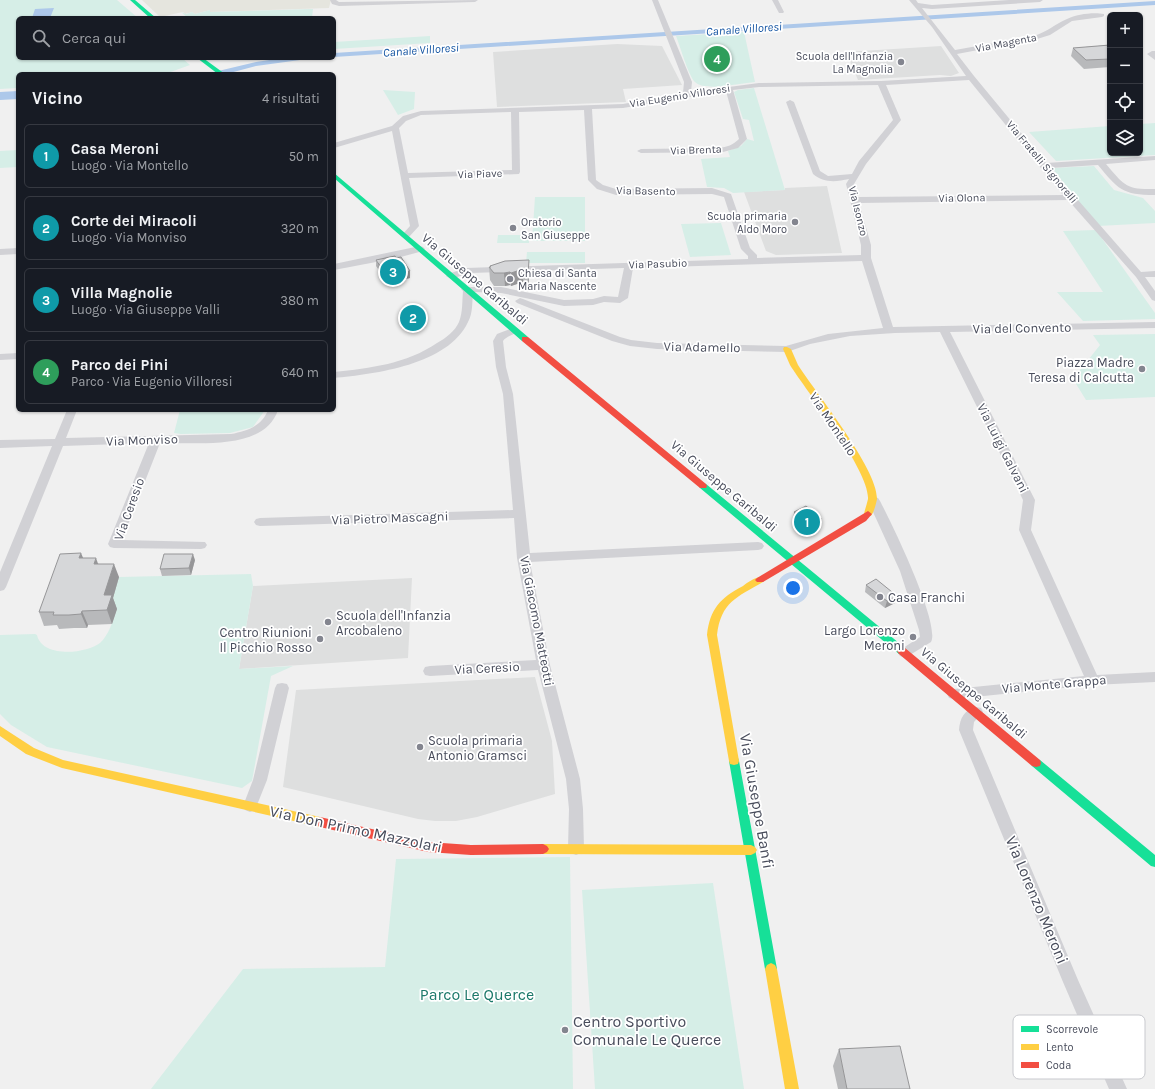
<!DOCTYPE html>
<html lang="it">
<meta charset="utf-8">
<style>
body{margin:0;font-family:Karla,sans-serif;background:#242831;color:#f1f3f6}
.controls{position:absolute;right:12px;top:12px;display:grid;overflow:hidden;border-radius:6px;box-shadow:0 1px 3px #0004}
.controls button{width:36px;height:36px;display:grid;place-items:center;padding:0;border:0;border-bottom:1px solid #363941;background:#171b24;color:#f1f3f6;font:20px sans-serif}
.you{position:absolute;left:793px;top:588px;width:14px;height:14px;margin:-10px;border:3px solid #fff;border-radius:50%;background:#1a73e8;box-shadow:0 0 0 6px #1a73e833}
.badge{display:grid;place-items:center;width:26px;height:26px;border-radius:50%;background:#7c3aed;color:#fff;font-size:13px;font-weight:700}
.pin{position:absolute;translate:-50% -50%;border:2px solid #fff;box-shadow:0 1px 4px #0006}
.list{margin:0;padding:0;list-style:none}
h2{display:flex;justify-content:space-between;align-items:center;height:52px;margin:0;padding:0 16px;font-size:17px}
h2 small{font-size:13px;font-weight:400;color:#9ea1a6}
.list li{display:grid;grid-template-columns:26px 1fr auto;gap:12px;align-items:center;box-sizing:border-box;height:64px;margin:0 8px 8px;padding:0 8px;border:1px solid #363941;border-radius:6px}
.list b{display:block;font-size:15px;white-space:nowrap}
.list p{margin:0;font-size:13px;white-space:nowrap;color:#9ea1a6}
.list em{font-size:13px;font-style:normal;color:#9ea1a6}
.icon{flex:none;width:22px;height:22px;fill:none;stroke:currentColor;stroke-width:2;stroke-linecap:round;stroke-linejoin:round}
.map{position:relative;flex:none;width:1155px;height:1089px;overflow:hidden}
.search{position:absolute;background:#171b24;box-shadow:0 1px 3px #0004;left:16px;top:16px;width:320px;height:44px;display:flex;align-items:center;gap:10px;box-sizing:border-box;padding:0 14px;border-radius:6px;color:#9ea1a6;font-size:15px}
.panel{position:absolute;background:#171b24;box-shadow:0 1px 3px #0004;left:16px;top:72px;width:320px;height:340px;border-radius:6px}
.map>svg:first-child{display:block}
.commercial{fill:#e5e5de}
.education{fill:#dedfdf}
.green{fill:#d6eee7}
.water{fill:#adc8ea}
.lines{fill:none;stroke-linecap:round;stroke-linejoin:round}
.canal{fill:#adc8ea;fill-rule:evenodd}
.street{fill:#d1d1d5;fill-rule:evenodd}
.fast{fill:#16e098;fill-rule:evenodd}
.slow{fill:#ffcf43;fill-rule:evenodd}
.jam{fill:#f24e42;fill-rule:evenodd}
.wall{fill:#b8b9bb}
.shaded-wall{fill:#969698}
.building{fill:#d6d7d9;stroke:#969698}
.poi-dot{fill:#83858f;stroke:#fff;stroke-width:1.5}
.labels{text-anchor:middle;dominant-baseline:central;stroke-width:3.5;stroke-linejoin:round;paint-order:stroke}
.far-street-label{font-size:11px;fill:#484c5b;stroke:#fff}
.far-poi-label{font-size:11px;fill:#484c5b;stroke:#fff;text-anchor:end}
.far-water-label{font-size:12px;font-style:italic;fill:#1454a2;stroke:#fff}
.street-label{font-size:13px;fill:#484c5b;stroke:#fff}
.poi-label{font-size:13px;fill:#484c5b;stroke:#fff;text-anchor:end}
.near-street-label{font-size:16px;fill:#484c5b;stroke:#fff}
.near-park-label{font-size:16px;fill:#1c796a;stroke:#fff}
.near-poi-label{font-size:16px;fill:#484c5b;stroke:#fff;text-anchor:start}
.key{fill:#fff;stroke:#c8c9ce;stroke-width:1}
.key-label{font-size:11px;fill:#484c5b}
</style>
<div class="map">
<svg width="1155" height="1089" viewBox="0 0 1155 1089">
<rect width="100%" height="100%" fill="#f0f0f0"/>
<path class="commercial" d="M142 0H331L329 8 210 12V10L195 14 192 12 185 14 183 12 160 17Z"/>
<path class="education" d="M617 44 662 46 682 85 623 89 626 102 497 107 493 52Z
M941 46 959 73 951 76 940 75 858 80 846 52Z
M827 186 842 253 776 255 766 251 744 192 785 190V188Z
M412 578 408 658 239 669 253 586Z
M535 677 552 741 555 794 477 817 456 821H435L418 819 283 787 296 690Z"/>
<path class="green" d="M0 0H117L138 18H18V58H182L190 65 165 74H18V88L0 89Z
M313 9 312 18H188L181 12 186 14 192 12 195 14 210 10V12Z
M744 32 755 82C741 83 705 92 695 82 689 77 680 46 676 36Z
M430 36V43L334 49V42Z
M754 88 785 190 733 193 724 188 707 187 701 159 730 157 728 151 741 146 747 139 754 141 749 120 743 119 734 92 738 90Z
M383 90 415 92 414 109 398 115Z
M1155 123V155L1056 161 1029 132 1110 126V153H1140V124Z
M18 150V167L0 168V151Z
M1094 166 1114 190 1143 198 1155 211V223L1098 226 1052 168Z
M535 197H585V241H532Z
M721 223 731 255 690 257 681 224Z
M1096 230 1155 313V319L1083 321 1057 292H1103L1063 231Z
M498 235H529V243H497Z
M527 252H585V263H526Z
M1155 334V397L1086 400 1073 379 1100 345 1093 335Z
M180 410H265L253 427 230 433 181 434 174 433Z
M251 574 253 586 239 669 293 666 271 676 252 781 242 788 47 747 11 725 0 714V635L35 634 37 635C42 658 86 654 100 643 109 635 113 620 117 609H109L119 577Z
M570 857 573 1089H151L243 969 385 967 396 859Z
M713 883 744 1089H595L582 890Z"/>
<path class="water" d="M54 8 50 18H32L35 9Z
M18 91V99L0 100V92Z"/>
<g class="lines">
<path class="canal" d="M1155 1V5L334 57V53Z
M283 58H304L300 60 256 66 226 74H213L214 72 256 62Z"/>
<path class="street" d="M330 0H336L339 2 478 0 475 2 339 6 332 4Z
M652 0H658L692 82 691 92 759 83 881 81 966 76 932 27 909 0H916L918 3 932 5 1009 0H1043L1040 2 932 9 922 8 955 50 1034 36C1047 32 1055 24 1067 19 1077 14 1094 12 1104 14V16L1102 17 1072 21 1050 35 1037 39 957 54 974 76 1046 163 1155 156V160L1106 164C1124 185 1126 190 1155 189V195C1122 195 1118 189 1098 165L1050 168 1141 272 1155 271V277H1145L1155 291V301L1152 300 1136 277 1068 200 859 203 871 245V258L893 327 1155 322V328L950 332 1035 500 1031 530 1097 675 1155 672V682L1093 685 954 699 949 698 947 694 949 690 954 689 1084 676 1019 530 1023 500 940 332 895 333 850 336 810 344 787 352 657 349 630 346 612 341 517 303 515 301 520 298 523 299 620 337 631 340 657 343 786 346 828 334 883 328 862 261 633 268 628 298 620 303 604 302 593 305 564 306 501 293 473 292C472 302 473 313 468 322 448 365 375 374 334 378V372C371 368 406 364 437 343 446 338 455 331 459 322 463 312 462 301 463 291L461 289 463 287H501L564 300 593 299 604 296 618 297 624 268 470 273 451 279 446 276 448 274 466 268 748 259V256L741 249 724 197 712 194 616 195 597 189 588 180 584 110 519 112 520 172 519 174 409 178 419 226 408 238 405 239 401 236 410 226 392 131 334 148V143L392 126 403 116 421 111 623 104 683 93 684 82ZM969 80 1063 195 858 197 854 184 866 164 901 120 886 85ZM878 85 893 120 859 161 852 174 828 176 820 171 794 102 790 100 786 102 813 174C823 183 836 182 849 179L846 184 861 245V255L757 258V255L750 248 731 194 712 188 616 189 603 185 596 180 592 109 623 108 726 91 739 139C733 145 727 147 719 148L641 149 637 151 641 153 723 152 738 148 747 139 733 90 759 87ZM511 112 512 170 408 173 399 128 406 121 421 115Z
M772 0H778L784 12 783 13H779Z
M1152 51H1155V60L1147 54Z
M420 246 423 247 425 249 423 251 397 258 334 270V264Z
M18 248V254L0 255V249Z
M515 327 520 330C515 335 507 335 503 341L506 367 513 394 530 553 758 542 762 543 764 546 762 549 758 550 530 562 550 665 580 779 583 809 584 848 581 853 576 855 571 853 568 848 569 809 566 779 538 670 430 676 425 675 423 671 425 667 430 666 536 660 517 558 514 518 260 526 256 525 254 522 256 519 260 518 513 510 503 394 496 367 493 341 497 334Z
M18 353V359L0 360V354Z
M67 410H77L66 438 231 434C247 431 262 426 268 410H278C264 452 195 442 160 443L122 540 205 542 207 545 205 548 201 549 114 548 110 547 108 544 149 443 63 446 6 587 4 590 0 591V572L52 446 0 448V440L55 439Z
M874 497 878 498 880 501C891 522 941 624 931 642L905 658 900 656 898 653 900 650 920 637 919 630 900 571 868 501 870 498Z
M282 683 287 684 289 688 267 780 255 810 250 812 245 810 243 806 253 780 275 688 277 684Z
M976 707 981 708 983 712 974 722 973 730 1078 980 1127 1089H1109L1063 982 959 730C960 718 964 710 976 707Z"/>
<path class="fast" d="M130 0H135L156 18H150Z
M197 58H203L225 74H218Z
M334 173 528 337V341H522L334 178Z
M703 483 706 484 905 648 907 651 905 654H899L700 488 699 486Z
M734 757 738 758 739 761 777 969 775 973 771 975 767 973 765 969 729 761 730 758Z
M1036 759 1040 760 1155 855V867L1151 866 1032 766 1031 763 1032 760Z"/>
<path class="slow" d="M784 347H787L791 349 798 365C816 393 878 469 877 499 876 504 874 512 871 516H865L864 514C865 509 867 504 868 499 870 471 807 392 790 365L783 349Z
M760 577 763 578 765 580 763 582C737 597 721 602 717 635L739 761 738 764 734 765 730 764 729 761 707 635C710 609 720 598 743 586 748 582 754 578 760 577Z
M0 726 34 748 63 760 320 817 324 819 326 822 324 825 320 827 62 768 26 754 0 736Z
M543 844 751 845 755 847 757 850 755 853 751 855 543 854 539 852 537 849 539 846Z
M771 963 775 965 777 969 799 1089H785L765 969 767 965Z"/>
<path class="jam" d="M522 337H528L706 484 707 486 706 488H700L522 341Z
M868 511 872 514 866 521 763 582H757L755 580 757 578Z
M902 647 905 648 1040 760 1041 763 1040 766 1036 767 1032 766 899 654 897 651 899 648Z
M320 817 428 842 471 845 543 844 547 846 549 849 547 852 543 854 471 855 428 852 320 827 316 825 314 822 316 819Z"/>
</g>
<path class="wall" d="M1110 45V67L1084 69 1071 56 1073 48Z
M396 258 410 271V278L388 283 376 266V260Z
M505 261 529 273V288L523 282 511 286 510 285 505 286H494L490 280 489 267H490V266Z
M794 512 822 519 821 526 809 532 793 519Z
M84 558 99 564 119 577 113 598 117 609 112 624 88 625 87 628H74L59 629 57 625 44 626 39 612Z
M195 560 191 575 162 576 160 569Z
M866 585 895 603 885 608 865 592Z
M839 1049 910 1089H838L833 1066Z"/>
<path class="shaded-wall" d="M529 260V288L528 275Z
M523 269V282L511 286V273Z
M410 271V278L388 283 387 276Z
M510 272V285L505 286 504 273Z
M822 519 821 526 809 532 810 525Z
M81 553 87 567 79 558Z
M193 554 195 560 191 575 189 568Z
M96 558 101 572 94 564Z
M114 564 119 577 113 598 117 609 112 624 107 610 104 595Z
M897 596 895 603 885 608 887 601Z
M82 611 88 625 87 628 81 614Z"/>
<path class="building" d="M1110 45V59L1086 60 1073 48Z
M395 256 396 258 401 257 410 271 387 276 376 260Z
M529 260 528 275 523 269 511 273 510 272 504 273H494L489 267H491L490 266 505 261Z
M806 506 822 519 810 525 794 512Z
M81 553 79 558H96L94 564H114L104 595H112L107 610 82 611 81 614 69 615H53L54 612H39L60 554Z
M164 554H193L189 568 160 569Z
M876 579 897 596 887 601 866 585Z
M900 1046 910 1089H847L839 1049Z"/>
<g class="poi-dot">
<circle cx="901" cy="62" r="4"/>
<circle cx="795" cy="222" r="4"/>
<circle cx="513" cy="228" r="4"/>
<circle cx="510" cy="279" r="4"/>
<circle cx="1142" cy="369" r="4"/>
<circle cx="880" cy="597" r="4"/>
<circle cx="328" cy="622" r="4"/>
<circle cx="913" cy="637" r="4"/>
<circle cx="320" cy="639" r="4"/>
<circle cx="420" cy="747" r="4"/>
<circle cx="565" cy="1030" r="4"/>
</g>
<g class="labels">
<g class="far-street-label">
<text transform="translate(1006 43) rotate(-11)">Via Magenta</text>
<text transform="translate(680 96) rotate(-9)">Via Eugenio Villoresi</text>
<text transform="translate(696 150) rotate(-2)">Via Brenta</text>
<text transform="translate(1042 162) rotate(50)">Via Fratelli Signorelli</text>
<text transform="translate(480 174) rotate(-2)">Via Piave</text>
<text transform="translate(646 191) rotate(1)">Via Basento</text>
<text transform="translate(962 198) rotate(-1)">Via Olona</text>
<text transform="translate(858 211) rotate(76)">Via Isonzo</text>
<text transform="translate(658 264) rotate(-2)">Via Pasubio</text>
</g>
<g class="far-poi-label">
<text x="893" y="56">Scuola dell'Infanzia<tspan x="893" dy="13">La Magnolia</tspan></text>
<text x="787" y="216">Scuola primaria<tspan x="787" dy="13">Aldo Moro</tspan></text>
<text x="521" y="222" text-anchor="start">Oratorio<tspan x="521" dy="13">San Giuseppe</tspan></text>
<text x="518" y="273" text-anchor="start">Chiesa di Santa<tspan x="518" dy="13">Maria Nascente</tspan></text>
</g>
<g class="far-water-label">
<text transform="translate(744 29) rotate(-4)">Canale Villoresi</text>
<text transform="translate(421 50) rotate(-4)">Canale Villoresi</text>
</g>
<g class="street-label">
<text transform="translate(475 279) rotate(40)">Via Giuseppe Garibaldi</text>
<text transform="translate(1022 328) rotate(-1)">Via del Convento</text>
<text transform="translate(702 347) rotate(1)">Via Adamello</text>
<text transform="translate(833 424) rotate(56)">Via Montello</text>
<text transform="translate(142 440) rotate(-2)">Via Monviso</text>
<text transform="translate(1003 448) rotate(63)">Via Luigi Galvani</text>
<text transform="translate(724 486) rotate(40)">Via Giuseppe Garibaldi</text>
<text transform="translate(129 509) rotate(-70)">Via Ceresio</text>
<text transform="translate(390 518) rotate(-2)">Via Pietro Mascagni</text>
<text transform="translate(537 621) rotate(79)">Via Giacomo Matteotti</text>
<text transform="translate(487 668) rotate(-3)">Via Ceresio</text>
<text transform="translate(1054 684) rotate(-5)">Via Monte Grappa</text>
<text transform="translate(974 693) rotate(40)">Via Giuseppe Garibaldi</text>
</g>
<g class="poi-label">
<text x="1134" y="362">Piazza Madre<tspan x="1134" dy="15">Teresa di Calcutta</tspan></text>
<text x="888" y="597" text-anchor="start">Casa Franchi</text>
<text x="336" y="615" text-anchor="start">Scuola dell'Infanzia<tspan x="336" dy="15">Arcobaleno</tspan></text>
<text x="905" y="630">Largo Lorenzo<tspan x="905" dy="15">Meroni</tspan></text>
<text x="312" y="632">Centro Riunioni<tspan x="312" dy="15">Il Picchio Rosso</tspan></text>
<text x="428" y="740" text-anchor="start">Scuola primaria<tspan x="428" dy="15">Antonio Gramsci</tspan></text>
</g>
<g class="near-street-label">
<text transform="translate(757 801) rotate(80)">Via Giuseppe Banfi</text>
<text transform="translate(356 829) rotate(12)">Via Don Primo Mazzolari</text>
<text transform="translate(1037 900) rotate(67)">Via Lorenzo Meroni</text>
</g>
<g class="near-park-label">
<text x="477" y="994">Parco Le Querce</text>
</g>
<g class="near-poi-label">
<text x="573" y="1021">Centro Sportivo<tspan x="573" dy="18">Comunale Le Querce</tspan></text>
</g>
</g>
<rect x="1013" y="1015" width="132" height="64" rx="6" class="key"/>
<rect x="1021" y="1026" width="18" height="6" fill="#16e098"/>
<rect x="1021" y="1044" width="18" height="6" fill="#ffcf43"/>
<rect x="1021" y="1062" width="18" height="6" fill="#f24e42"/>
<g class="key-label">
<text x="1046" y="1033">Scorrevole</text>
<text x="1046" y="1051">Lento</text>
<text x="1046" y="1069">Coda</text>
</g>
</svg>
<div class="controls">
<button>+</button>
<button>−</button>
<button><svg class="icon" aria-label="locate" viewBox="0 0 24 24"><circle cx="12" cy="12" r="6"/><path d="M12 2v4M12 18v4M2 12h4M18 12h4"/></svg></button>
<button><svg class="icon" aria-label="layers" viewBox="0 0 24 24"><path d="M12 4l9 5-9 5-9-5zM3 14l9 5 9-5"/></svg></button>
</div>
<div class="you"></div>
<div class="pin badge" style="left:807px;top:522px;background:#0f9aa8">1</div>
<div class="pin badge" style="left:413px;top:318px;background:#0f9aa8">2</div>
<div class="pin badge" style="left:393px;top:272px;background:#0f9aa8">3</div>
<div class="pin badge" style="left:717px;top:59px;background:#2e9e5b">4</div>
<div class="search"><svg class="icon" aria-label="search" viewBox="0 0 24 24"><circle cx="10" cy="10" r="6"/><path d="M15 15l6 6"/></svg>Cerca qui</div>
<section class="panel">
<h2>Vicino<small>4 risultati</small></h2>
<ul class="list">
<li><span class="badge" style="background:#0f9aa8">1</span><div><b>Casa Meroni</b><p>Luogo · Via Montello</p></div><em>50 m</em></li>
<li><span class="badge" style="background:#0f9aa8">2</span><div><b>Corte dei Miracoli</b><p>Luogo · Via Monviso</p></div><em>320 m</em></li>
<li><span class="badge" style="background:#0f9aa8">3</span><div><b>Villa Magnolie</b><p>Luogo · Via Giuseppe Valli</p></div><em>380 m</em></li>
<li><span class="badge" style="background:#2e9e5b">4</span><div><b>Parco dei Pini</b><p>Parco · Via Eugenio Villoresi</p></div><em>640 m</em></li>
</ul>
</section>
</div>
